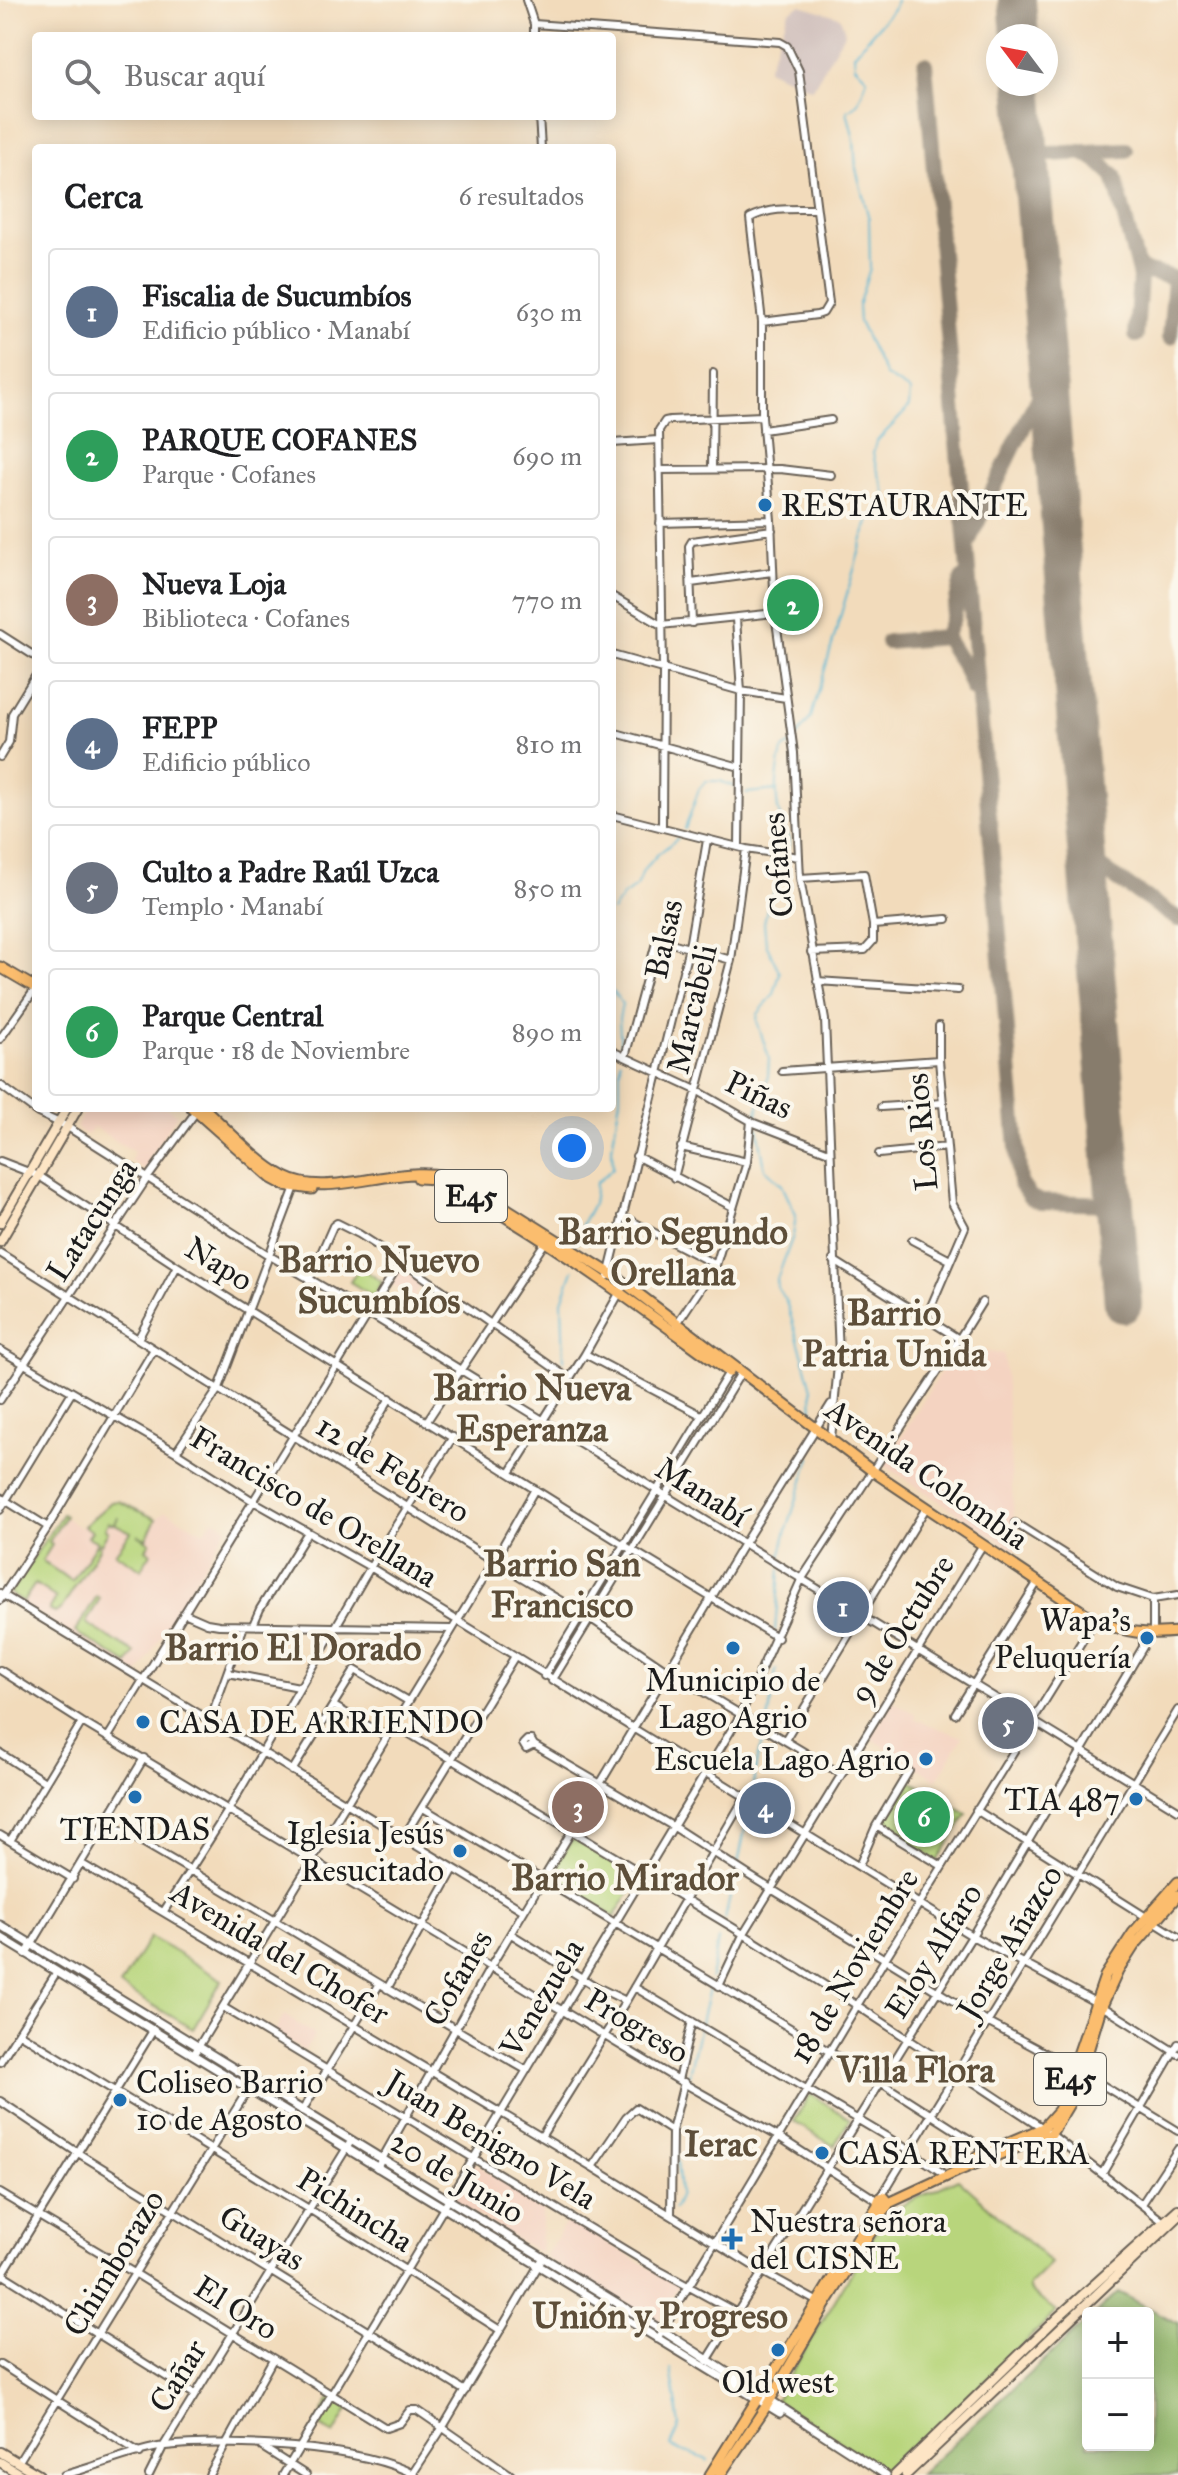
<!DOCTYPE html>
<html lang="es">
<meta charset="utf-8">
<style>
body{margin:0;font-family:"IM FELL Great Primer",serif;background:#f2f2f2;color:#202124}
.controls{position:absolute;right:24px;bottom:24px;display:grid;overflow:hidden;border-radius:8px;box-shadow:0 4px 20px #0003}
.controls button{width:72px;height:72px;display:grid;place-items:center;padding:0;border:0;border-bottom:2px solid #e0e0e0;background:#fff;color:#202124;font:40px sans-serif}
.compass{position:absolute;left:986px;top:24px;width:72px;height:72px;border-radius:50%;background:#fff;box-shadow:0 4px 20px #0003;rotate:302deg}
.you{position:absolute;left:572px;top:1148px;width:28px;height:28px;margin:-20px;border:6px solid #fff;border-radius:50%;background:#1a73e8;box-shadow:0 0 0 12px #1a73e833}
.badge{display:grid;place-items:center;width:52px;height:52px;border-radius:50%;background:#0f766e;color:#fff;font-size:26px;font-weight:700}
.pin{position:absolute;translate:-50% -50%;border:4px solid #fff;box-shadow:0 2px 8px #0006}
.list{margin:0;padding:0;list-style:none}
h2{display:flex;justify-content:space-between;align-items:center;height:104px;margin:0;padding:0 32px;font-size:34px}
h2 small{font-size:26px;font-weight:400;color:#757577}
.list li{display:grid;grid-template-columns:52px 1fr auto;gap:24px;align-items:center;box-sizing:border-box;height:128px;margin:0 16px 16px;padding:0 16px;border:2px solid #e0e0e0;border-radius:8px}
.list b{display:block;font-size:30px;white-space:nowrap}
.list p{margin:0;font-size:26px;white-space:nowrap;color:#757577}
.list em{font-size:26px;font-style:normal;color:#757577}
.icon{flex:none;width:44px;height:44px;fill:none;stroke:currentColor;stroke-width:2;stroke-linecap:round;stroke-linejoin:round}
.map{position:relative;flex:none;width:1178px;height:2475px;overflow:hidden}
.search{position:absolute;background:#fff;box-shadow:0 4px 20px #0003;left:32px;top:32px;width:584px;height:88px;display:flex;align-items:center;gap:20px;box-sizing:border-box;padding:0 28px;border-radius:8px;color:#757577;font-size:30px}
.panel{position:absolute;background:#fff;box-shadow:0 4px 20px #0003;left:32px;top:144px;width:584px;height:968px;border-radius:8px}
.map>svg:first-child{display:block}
.built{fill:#f4d3c1}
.industrial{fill:#d0c0bc}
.green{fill:#b8d57b;stroke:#6a784c;stroke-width:2}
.forest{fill:#92b66b;stroke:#576944;stroke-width:2}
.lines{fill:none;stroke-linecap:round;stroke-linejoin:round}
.stream{stroke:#50b2cf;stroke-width:2}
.taxiway{stroke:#877c6c;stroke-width:16}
.runway{stroke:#877c6c;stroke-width:38}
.minor-casing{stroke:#675f54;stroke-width:10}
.tertiary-casing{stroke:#675f54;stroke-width:11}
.secondary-casing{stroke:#675f54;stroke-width:12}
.primary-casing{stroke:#675f54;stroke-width:13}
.trunk-casing{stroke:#675f54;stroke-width:13}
.minor{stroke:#fff;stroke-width:6}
.tertiary{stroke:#fff;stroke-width:7}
.secondary{stroke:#fde5c5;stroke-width:8}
.primary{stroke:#fbbd6e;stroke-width:9}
.trunk{stroke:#fbbd6e;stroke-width:9}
.poi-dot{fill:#1f6fb2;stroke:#fbf7ec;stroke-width:3}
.labels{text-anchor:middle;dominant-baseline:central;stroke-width:8;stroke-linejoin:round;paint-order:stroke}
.shield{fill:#fbf7ec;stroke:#5f5e5a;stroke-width:2}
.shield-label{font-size:30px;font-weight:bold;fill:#1c1c1c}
.poi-label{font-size:32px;fill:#1c1c1c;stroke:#fbf7ec;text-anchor:start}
.street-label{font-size:32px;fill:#1c1c1c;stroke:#fbf7ec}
.quarter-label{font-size:36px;font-weight:bold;fill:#5d4e39;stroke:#fbf7ec}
</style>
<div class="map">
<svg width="1178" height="2475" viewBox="0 0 1178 2475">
<rect width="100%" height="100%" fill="#fbf7ec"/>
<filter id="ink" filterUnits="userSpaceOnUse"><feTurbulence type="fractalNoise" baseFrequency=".0125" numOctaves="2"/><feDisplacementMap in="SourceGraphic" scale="16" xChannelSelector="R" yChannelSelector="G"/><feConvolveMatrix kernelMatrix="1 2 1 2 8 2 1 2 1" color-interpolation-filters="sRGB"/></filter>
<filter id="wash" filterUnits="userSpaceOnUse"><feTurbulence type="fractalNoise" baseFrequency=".006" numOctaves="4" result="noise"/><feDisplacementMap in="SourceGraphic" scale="32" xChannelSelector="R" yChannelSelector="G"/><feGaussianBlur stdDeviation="1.8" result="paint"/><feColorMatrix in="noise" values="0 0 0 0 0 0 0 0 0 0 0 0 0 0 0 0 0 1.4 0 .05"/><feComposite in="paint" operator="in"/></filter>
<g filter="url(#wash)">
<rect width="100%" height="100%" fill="#f2dbbb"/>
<path class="built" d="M85 1108H169L177 1115 149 1158 150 1164 145 1170 131 1161 134 1152 94 1127 87 1135 76 1128Z
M400 1267 423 1283 415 1295 423 1301 416 1311 403 1306 409 1296 390 1283Z
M970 1350 1004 1354 1016 1551 884 1465 949 1358Z
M106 1503 139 1512 143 1517 158 1518 165 1511 204 1532 213 1519 227 1527 138 1675 8 1597 60 1514 80 1528Z
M893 1701 915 1714V1719L962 1737 937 1780 870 1738Z
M284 2015 315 2035 304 2051 274 2033Z
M474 2163 543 2205 540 2253 453 2201Z
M568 2219 678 2285 655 2325 545 2257Z"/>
<path class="industrial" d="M800 5 840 17 845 32 812 89 767 69 789 12Z"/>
<path class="green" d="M781 595H802L804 615H784Z
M360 1267 382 1282 373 1296 350 1282Z
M118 1501 156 1519 146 1539 138 1535 150 1543 146 1549 151 1553 141 1569 115 1553 131 1532 115 1524 118 1517 113 1524 108 1522 105 1529 108 1531 101 1544 88 1537 92 1531 84 1526 111 1502Z
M62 1514 65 1516 49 1542 52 1545 42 1561 72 1581 96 1544 100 1547 61 1609 55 1613 49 1610 56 1598 35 1584 23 1602 10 1593Z
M97 1596 100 1598 86 1623 135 1653 128 1664 75 1632Z
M907 1779 967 1814 937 1861 885 1828 882 1820Z
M574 1836 639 1877 614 1917 549 1877Z
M150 1937 222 1980 193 2029 120 1986Z
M810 2094 850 2119 834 2146 794 2122Z
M958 2179 1051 2263 1029 2285V2290L1056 2312 889 2474 775 2400 885 2217 904 2204Z
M331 2397 349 2408 334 2434 316 2424Z"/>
<path class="forest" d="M1118 2292 1178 2323V2475H919L1088 2320V2445H1148V2313H1096Z"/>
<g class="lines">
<path class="stream" d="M794 741 811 717 867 525 884 500 885 492 875 463 873 453 876 442 905 412 909 406 910 391 885 376 859 322 858 306 870 268 869 219 856 169 854 140 847 111C862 104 861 92 867 78L855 66 854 54 894 8 896 0
M746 793 777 790
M685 829 699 789 706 781H720L735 787
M787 852C793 837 781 825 778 809 775 792 778 768 782 751L789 745
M612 911 623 896 637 886 643 871 657 855 678 838
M612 990 622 1004 619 1019 621 1052
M757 1122V1113L768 1076 769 1058 757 1021 758 1014 774 994 780 973 766 944 764 923 768 904 779 883 785 858
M758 1128 765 1169 782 1185 796 1215 793 1236 777 1279 778 1289 786 1301 805 1363 812 1389 813 1421
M578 1242 583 1222 593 1204 596 1183 613 1168 612 1148 620 1098V1061
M564 1361 562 1301 573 1270
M780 1564C784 1527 801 1493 810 1457
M775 1631 780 1570
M767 1728 776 1670
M751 1797 758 1754 766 1734
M738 1864 750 1804
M725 1919 736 1870
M711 1978 718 1940
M674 2209 680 2193 677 2159 681 2108 710 1984
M671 2369 680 2426 671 2446C683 2453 701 2455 708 2461"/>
<path class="taxiway" d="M925 64 1020 1183 1030 1197 1040 1202 1115 1204
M1080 152 1096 159 1114 176 1140 277 1136 335
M1030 155 1126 150
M1138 265C1148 277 1163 271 1175 280L1170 337
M967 544 1048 376
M962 579 953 618 945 637 965 669 973 689
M888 642 945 637
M1087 859 1178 919"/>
<path class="runway" d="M1017 0 1020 36
M1024 84 1123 1304"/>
</g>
</g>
<g filter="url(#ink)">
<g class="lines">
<g class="minor-casing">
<path id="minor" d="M526 0 534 24V36
M534 24 780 42 787 46 799 71 829 303 823 313 817 315 762 322
M539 116 541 148
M816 209C793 209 771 207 750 218L762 322V416L771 520 775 613 794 753 800 878 825 1020 839 1355 831 1439
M763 430 831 420
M612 443 658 440
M712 469 713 374
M659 470 780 469 831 475
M660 523 771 520
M691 583 772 572
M612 596 661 625 775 613
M736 619 741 691 739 846
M692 623 689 546 692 541 772 530
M0 634 36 657
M612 655 741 691 786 698
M612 732 740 767
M0 757 9 742 12 714 36 675
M612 815 746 849 799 857
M662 826 663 669 659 430 665 421 670 420 762 416
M800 878 864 874 873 925 947 919
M811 952 865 950 873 941V925
M817 981 958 990
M0 1039 36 988
M612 1051 698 1091 754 1123 829 1152
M625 1057 657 939 731 960
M782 1071 939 1060
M0 1085 38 1113 66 1126 270 1256 368 1313 1178 1810
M881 1107 943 1103
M681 1147 747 1162
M879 1154 947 1147
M636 1156 733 1207
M0 1161 39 1176 177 1266 632 1550 778 1638
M674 1178 731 960 746 849
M622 1216 716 1265
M912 1240 950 1260
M0 1253 494 1561 590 1618 668 1671 841 1774
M833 1260 959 1339 982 1302
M608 1276 689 947 707 840
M309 1280 333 1226 337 1223 359 1234 401 1261 568 1378
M926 1318 965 1227 952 1203 939 1060V1026
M676 1325 716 1265 747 1162 751 1121
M138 1339 177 1266
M0 1350 176 1452 253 1501 370 1567 972 1936 1097 2003 1178 2054
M585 1354 701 1415
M0 1400 146 1180 198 1109
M427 1421 546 1241
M176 1452 219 1388 295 1187
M348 1468 390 1398
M510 1473 585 1354 625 1283
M0 1497 48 1527
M0 1510 72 1392
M1015 1523 1117 1587 1153 1599 1178 1595
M0 1593 524 1911
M1153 1599V1634
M0 1600 48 1527 154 1349
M184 1613 207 1623 219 1625 451 1629
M253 1625 260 1609 308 1532
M0 1670 82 1722 678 2080 779 2137 878 2201
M228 1673 299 1687
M544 1676 729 1372
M552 1681 742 1371
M334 1706 386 1736
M955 1714 1037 1583
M210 1720 244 1626
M393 1724 732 1927 858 2006 1043 2128 1165 2223
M108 1737 401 1261
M785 1740 926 1508
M534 1745 526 1749 523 1744 527 1740H531L534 1745 674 1827 750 1876 989 2023 1081 2072 1178 2131
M0 1753 45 1782
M292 1771 355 1670 408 1701
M423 1808 880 2082 991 2153
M976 1810 1178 1937
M107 1822C248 1902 385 1989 526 2070
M876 1826 942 1866
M0 1835 73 1879
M403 1838 515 1656
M10 1841 82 1722
M82 1864 592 2167 763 2272 818 2302
M859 1866 876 1826 909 1771
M164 1911 229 1809 384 1544 453 1437
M511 1934 595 1986 626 2001
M26 1954 144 1758
M719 1986 743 1935 982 1546
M634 1987 909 2150 941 2172
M387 1989 454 1869
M223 2007 662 2272 737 2313
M19 2033 309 2209 500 2330
M194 2054 494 1561 535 1489
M0 2062 56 1973
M678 2080 692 2021
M0 2101 78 2153 465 2391
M302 2111 379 1985
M541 2137 626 2001 745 1797
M592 2167 626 2117 636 2108 672 2131
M377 2168 491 1966 743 1545 831 1404
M1102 2174 1178 2044
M0 2193 136 2274 386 2428 400 2423 410 2410H417L511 2475
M881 2197 1178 1710
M1142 2204 1178 2149
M671 2215 672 2131 684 2082
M2 2274 194 2394
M0 2278 154 2029
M657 2339 885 1959 1095 1620
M707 2361 972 1936 1143 1647V1635
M0 2364 140 2453
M262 2447 306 2475
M18 2463 249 2088
M413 2473 443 2427 543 2258
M64 2475C96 2467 133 2450 165 2446 225 2439 364 2446 415 2475
M149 2475 163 2447 351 2141
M209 2475 273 2359
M283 2475 741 1714 801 1580 959 1339"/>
</g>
<g class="tertiary-casing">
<path id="tertiary" d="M0 1925 663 2331 886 2475
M0 1937 780 2413"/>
</g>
<g class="secondary-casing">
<path id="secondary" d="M0 1223 67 1108
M0 1242 78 1108
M0 2452 39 2475
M0 2462 21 2475
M895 2475 1057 2318 1178 2209
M906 2475 1178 2217"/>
</g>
<g class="primary-casing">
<path id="primary" d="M0 967 36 988
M192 1108 271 1178 284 1185 312 1189
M204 1108C228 1130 257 1162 285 1177 332 1202 406 1157 463 1181L619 1279 871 1470 1095 1620C1127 1633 1144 1635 1178 1632
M418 1178C453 1178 483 1203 512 1221 587 1267 657 1320 729 1372"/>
</g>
<g class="trunk-casing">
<path id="trunk" d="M977 2156 1043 2128 1059 2110 1105 1976 1133 1933 1178 1882
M889 2203 884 2197 880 2198 878 2203 880 2208H886L889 2203 960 2170 1051 2134 1075 2094 1101 2008 1118 1971 1134 1946 1178 1895
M710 2475 878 2205
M720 2475 767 2405 825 2305 886 2208"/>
</g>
<use href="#minor" class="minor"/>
<use href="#tertiary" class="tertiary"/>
<use href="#secondary" class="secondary"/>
<use href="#primary" class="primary"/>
<use href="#trunk" class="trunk"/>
</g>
</g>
<g class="poi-dot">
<circle cx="765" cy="505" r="8"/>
<circle cx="1147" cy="1638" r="8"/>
<circle cx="733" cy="1648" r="8"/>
<circle cx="143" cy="1722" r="8"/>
<circle cx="926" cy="1759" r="8"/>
<circle cx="135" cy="1797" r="8"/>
<circle cx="1136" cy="1799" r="8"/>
<circle cx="460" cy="1851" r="8"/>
<circle cx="120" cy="2100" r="8"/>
<circle cx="822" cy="2153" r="8"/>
<path d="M728 2227h8v8h8v8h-8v8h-8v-8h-8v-8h8z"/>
<circle cx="778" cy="2350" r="8"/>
</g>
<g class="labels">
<g class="shield">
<rect x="435" y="1170" width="72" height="52" rx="6"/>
<rect x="1034" y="2053" width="72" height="52" rx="6"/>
</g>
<g class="shield-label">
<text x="471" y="1196">E45</text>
<text x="1070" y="2079">E45</text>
</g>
<g class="poi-label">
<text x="781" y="505">RESTAURANTE</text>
<text x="1131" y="1620" text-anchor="end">Wapa's<tspan x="1131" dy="37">Peluquería</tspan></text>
<text x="733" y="1680" text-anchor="middle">Municipio de<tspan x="733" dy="37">Lago Agrio</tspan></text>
<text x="159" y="1722">CASA DE ARRIENDO</text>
<text x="910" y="1759" text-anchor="end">Escuela Lago Agrio</text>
<text x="1120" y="1799" text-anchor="end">TIA 487</text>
<text x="135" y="1829" text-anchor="middle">TIENDAS</text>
<text x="444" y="1833" text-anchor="end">Iglesia Jesús<tspan x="444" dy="37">Resucitado</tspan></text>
<text x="136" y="2082">Coliseo Barrio<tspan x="136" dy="37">10 de Agosto</tspan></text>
<text x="838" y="2153">CASA RENTERA</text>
<text x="750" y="2221">Nuestra señora<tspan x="750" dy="37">del CISNE</tspan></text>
<text x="778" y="2382" text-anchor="middle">Old west</text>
</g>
<g class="street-label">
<text transform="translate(778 865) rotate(-95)">Cofanes</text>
<text transform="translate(664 939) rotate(-78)">Balsas</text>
<text transform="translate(692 1009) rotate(-77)">Marcabeli</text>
<text transform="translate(759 1095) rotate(26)">Piñas</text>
<text transform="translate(922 1132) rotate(-95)">Los Rios</text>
<text transform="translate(92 1220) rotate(-57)">Latacunga</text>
<text transform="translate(219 1264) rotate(32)">Napo</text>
<text transform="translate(393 1469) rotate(32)">12 de Febrero</text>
<text transform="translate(927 1474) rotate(35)">Avenida Colombia</text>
<text transform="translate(702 1492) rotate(32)">Manabí</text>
<text transform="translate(314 1507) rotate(31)">Francisco de Orellana</text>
<text transform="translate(902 1629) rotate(-58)">9 de Octubre</text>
<text transform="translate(1010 1942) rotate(-59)">Jorge Añazco</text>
<text transform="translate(934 1951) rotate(-58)">Eloy Alfaro</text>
<text transform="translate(280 1953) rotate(31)">Avenida del Chofer</text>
<text transform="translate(854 1966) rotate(-59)">18 de Noviembre</text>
<text transform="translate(458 1978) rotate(-60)">Cofanes</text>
<text transform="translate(542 1998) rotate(-59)">Venezuela</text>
<text transform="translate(637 2026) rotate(31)">Progreso</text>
<text transform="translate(491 2140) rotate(31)">Juan Benigno Vela</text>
<text transform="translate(457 2177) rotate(31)">20 de Junio</text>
<text transform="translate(355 2210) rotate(32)">Pichincha</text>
<text transform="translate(262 2238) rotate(32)">Guayas</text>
<text transform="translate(114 2263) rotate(-59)">Chimborazo</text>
<text transform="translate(236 2308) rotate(32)">El Oro</text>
<text transform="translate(178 2376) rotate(-58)">Cañar</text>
</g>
<g class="quarter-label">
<text x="673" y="1232">Barrio Segundo<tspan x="673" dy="41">Orellana</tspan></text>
<text x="379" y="1260">Barrio Nuevo<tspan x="379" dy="41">Sucumbíos</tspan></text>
<text x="894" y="1313">Barrio<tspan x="894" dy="41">Patria Unida</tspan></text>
<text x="532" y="1388">Barrio Nueva<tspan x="532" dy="41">Esperanza</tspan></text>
<text x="562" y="1564">Barrio San<tspan x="562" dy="41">Francisco</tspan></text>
<text x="293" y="1648">Barrio El Dorado</text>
<text x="625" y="1878">Barrio Mirador</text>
<text x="916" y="2070">Villa Flora</text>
<text x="721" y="2144">Ierac</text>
<text x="660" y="2316">Unión y Progreso</text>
</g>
</g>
</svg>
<div class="controls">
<button>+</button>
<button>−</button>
</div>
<svg class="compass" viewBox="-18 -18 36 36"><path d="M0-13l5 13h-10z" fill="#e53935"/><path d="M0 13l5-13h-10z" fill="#757577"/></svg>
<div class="you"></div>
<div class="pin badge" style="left:843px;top:1607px;background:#5c6f8a">1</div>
<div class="pin badge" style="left:793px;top:605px;background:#2e9e5b">2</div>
<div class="pin badge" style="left:578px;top:1807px;background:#8d6e63">3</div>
<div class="pin badge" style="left:765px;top:1808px;background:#5c6f8a">4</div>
<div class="pin badge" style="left:1008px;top:1723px;background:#6b7280">5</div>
<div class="pin badge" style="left:924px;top:1817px;background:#2e9e5b">6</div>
<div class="search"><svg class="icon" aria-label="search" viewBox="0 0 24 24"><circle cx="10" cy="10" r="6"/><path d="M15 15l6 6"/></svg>Buscar aquí</div>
<section class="panel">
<h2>Cerca<small>6 resultados</small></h2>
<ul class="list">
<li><span class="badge" style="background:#5c6f8a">1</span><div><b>Fiscalia de Sucumbíos</b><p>Edificio público · Manabí</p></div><em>630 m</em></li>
<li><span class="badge" style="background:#2e9e5b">2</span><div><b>PARQUE COFANES</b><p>Parque · Cofanes</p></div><em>690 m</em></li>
<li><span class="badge" style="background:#8d6e63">3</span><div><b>Nueva Loja</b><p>Biblioteca · Cofanes</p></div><em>770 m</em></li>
<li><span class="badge" style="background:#5c6f8a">4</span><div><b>FEPP</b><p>Edificio público</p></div><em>810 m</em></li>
<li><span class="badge" style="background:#6b7280">5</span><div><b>Culto a Padre Raúl Uzca</b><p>Templo · Manabí</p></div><em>850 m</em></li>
<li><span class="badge" style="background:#2e9e5b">6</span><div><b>Parque Central</b><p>Parque · 18 de Noviembre</p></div><em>890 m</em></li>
</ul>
</section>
</div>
